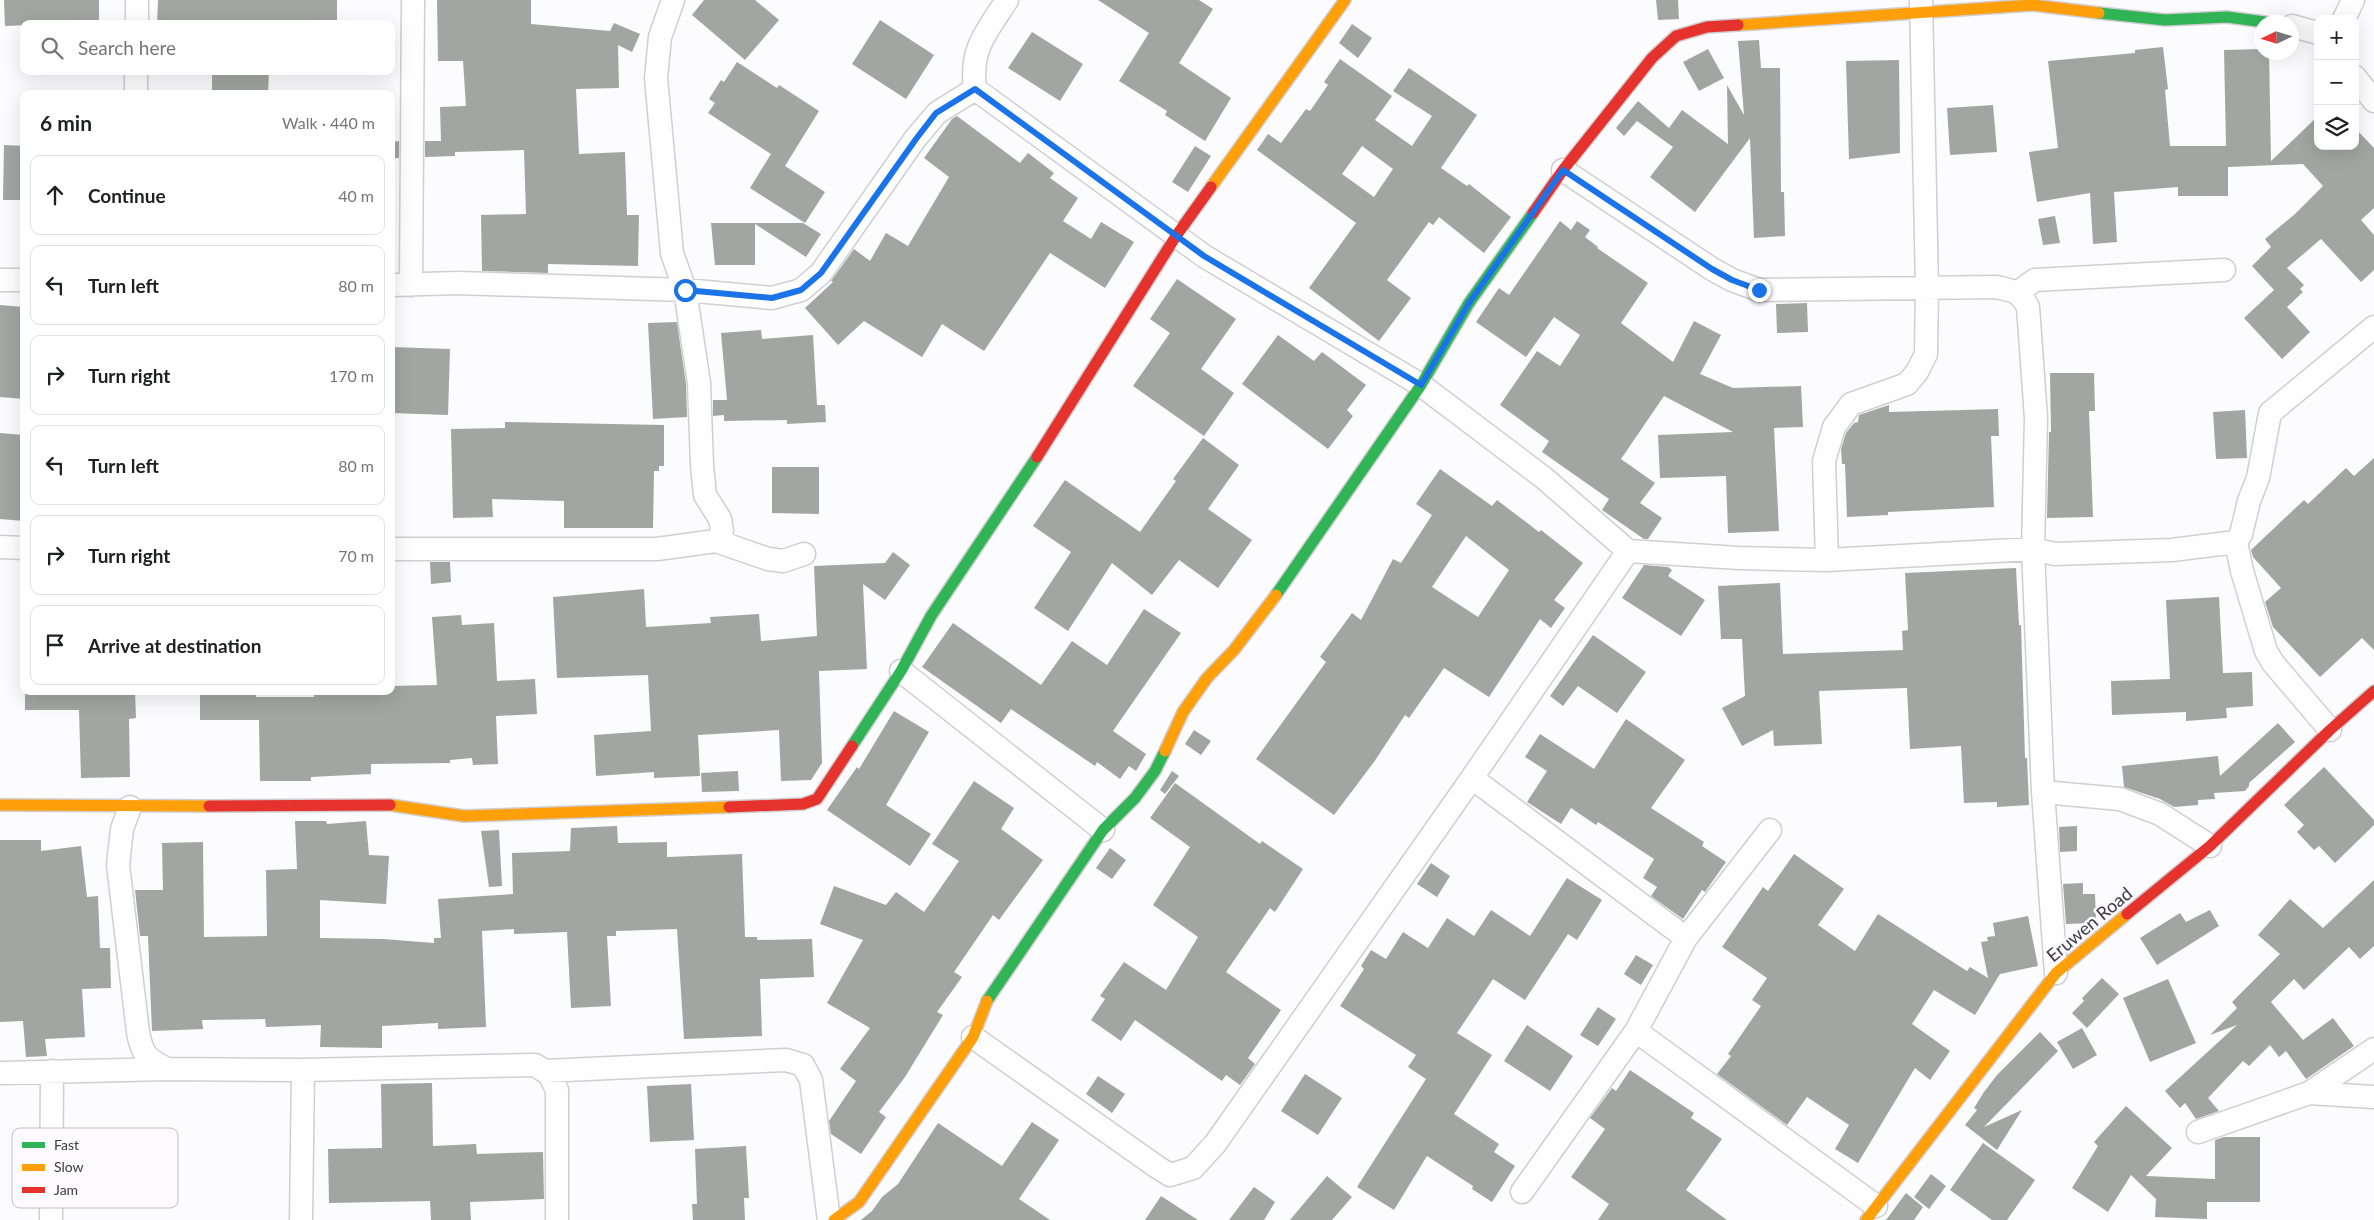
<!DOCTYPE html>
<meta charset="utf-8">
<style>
body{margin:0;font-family:Lato,sans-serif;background:#f6f6f6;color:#202124}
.controls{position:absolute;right:15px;top:15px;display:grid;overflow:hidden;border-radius:10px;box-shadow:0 5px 20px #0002}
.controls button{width:45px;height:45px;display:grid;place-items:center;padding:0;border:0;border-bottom:1px solid #e0e0e0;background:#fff;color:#202124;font:25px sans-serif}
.compass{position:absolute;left:2254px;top:15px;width:45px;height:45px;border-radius:50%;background:#fff;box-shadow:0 5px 20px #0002;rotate:266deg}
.stop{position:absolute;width:15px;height:15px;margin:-11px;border:4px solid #1a73e8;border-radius:50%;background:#fff}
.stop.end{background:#1a73e8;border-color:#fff;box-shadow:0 1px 5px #0008}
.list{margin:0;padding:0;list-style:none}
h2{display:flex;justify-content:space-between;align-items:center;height:65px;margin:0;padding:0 20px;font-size:21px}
h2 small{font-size:16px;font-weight:400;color:#757577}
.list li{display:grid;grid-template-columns:32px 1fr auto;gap:15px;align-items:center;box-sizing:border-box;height:80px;margin:0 10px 10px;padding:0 10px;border:1px solid #e0e0e0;border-radius:10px}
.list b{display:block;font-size:19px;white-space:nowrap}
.list em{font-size:16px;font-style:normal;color:#757577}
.icon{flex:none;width:28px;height:28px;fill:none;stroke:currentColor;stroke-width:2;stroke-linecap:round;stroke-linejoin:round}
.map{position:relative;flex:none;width:2374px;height:1220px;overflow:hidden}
.search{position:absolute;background:#fff;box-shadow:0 5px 20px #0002;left:20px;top:20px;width:375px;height:55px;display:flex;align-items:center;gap:12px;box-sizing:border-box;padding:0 18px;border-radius:10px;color:#757577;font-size:19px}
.panel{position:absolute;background:#fff;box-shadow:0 5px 20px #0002;left:20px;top:90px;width:375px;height:605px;border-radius:10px}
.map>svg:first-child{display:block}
.building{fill:#a1a6a2;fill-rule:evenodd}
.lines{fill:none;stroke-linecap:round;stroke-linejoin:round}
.street-casing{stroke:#d0ced2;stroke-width:25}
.fast-casing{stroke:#d0ced2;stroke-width:14}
.slow-casing{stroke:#d0ced2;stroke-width:14}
.jam-casing{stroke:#d0ced2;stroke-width:14}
.street{stroke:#fffeff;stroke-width:22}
.fast{stroke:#30b455;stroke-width:11}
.slow{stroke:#ff9f0a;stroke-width:11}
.jam{stroke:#e5322d;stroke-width:11}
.route{stroke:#1a73e8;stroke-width:6}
.labels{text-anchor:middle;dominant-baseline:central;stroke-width:5;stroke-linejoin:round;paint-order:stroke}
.street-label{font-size:18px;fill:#3d3a41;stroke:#fcfafe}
.key{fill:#fcfafe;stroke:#c3c0c5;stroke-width:1}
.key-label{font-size:14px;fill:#3d3a41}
</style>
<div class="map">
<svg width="2374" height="1220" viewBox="0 0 2374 1220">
<rect width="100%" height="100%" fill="#fcfbfd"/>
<path class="building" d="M4 0H99V22L5 26Z
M158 0H337V24H157Z
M437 0H531V24L610 31 614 23 640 34 632 52 618 45 619 88 576 89 579 154 625 152 627 215H639L638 266 548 264V273L482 271 481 215 526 214 524 150 455 152V156L425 157V141H441L440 107 466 106 463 61H438Z
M704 0H755L779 20 745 60 692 15Z
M1098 0H1199L1213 9 1179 63 1231 98 1205 141 1165 115 1167 111 1119 81 1149 33Z
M1656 0H1678L1679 19 1658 20Z
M880 20 934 55 906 99 852 64Z
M1352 24 1372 38 1358 58 1339 43Z
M1032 32 1083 64 1060 101 1008 68Z
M1759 40 1761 68H1780L1781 192H1784L1785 236 1754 238 1750 138 1695 212 1650 177 1673 147 1637 121 1624 136 1616 128 1638 101 1669 128 1682 110 1728 144 1727 85 1744 115 1738 41Z
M2163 47 2168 89 2165 90 2170 146H2226L2224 50 2262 49V52H2269L2271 161 2318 116V146H2355V128L2374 148V208L2361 220 2374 235V270L2361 282 2321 239 2287 268 2304 285 2300 289 2303 292 2287 307 2310 332 2282 359 2244 318 2274 290 2252 266 2271 247 2265 239 2295 214 2323 186 2303 164 2228 167V196H2178V187L2114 192 2117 242 2093 244 2090 193 2037 202 2029 152 2058 148 2048 61 2135 53V50Z
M1708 49 1724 78 1699 91 1683 62Z
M1340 59 1392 96 1375 120 1412 146 1432 116 1393 91 1409 68 1477 115 1441 168 1467 186 1469 184 1511 217 1484 253 1439 217 1433 225 1429 222 1387 280 1411 298 1379 341 1309 288 1356 223 1257 150 1268 134 1281 143 1306 109 1310 111 1328 85 1324 82ZM1362 146 1393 169 1374 197 1342 174Z
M1899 60 1900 153 1849 159 1846 61Z
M737 62 777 88 779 85 819 111 785 166 825 192 805 223 750 188 771 154 708 113 715 103 709 99 721 80 724 82Z
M212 71H269L268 94H212Z
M1993 105 1997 152 1950 155 1947 108Z
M957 116 1020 163 1028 153 1054 173 1050 178 1078 198 1063 221 1091 239 1101 222 1134 242 1105 288 1050 253 984 351 942 324 922 357 864 321 838 345 805 308 833 282 831 281 854 249 870 261 886 233 908 246 949 177 924 158 952 119Z
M399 141V158H391V142Z
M4 145 24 146V200H3Z
M1195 146 1211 156 1188 192 1172 182Z
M2055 216 2060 243 2043 245 2038 219Z
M1560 221 1571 230 1577 221 1590 230 1585 237 1598 247 1597 248 1648 283 1621 323 1673 362 1694 321 1721 335 1700 374 1733 388 1801 386 1803 427 1774 428 1779 531 1728 533 1726 476 1660 478 1658 435 1733 432 1664 396 1621 459 1655 483 1640 503 1662 518 1648 539H1644L1602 510 1609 499 1542 452 1549 441 1500 405 1537 351 1560 366 1580 335 1554 317 1526 357 1476 322 1499 288 1509 295Z
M711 223H803L821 234 806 257 755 224V265H715Z
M1177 279 1236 319 1201 369 1234 393 1204 436 1133 386 1170 333 1150 319Z
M1807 303 1808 332 1777 333 1776 304Z
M0 305 24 307V399L0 397Z
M677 322 686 384 687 417 653 419 648 323Z
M761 330 762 339 813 335 817 405H825L826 422 787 424V420L724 421V415L713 416V400H727L721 333Z
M1278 335 1314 361 1322 352 1366 385 1347 410 1353 416 1328 449 1242 384Z
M391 347 450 349 448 415 391 413Z
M2050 373H2094L2095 411H2089L2093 517 2047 518 2049 432H2051Z
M1889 405V412L1998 409 1999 436H1991L1994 507 1888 512V515L1847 517 1845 464H1842L1841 449 1846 433 1854 423 1858 422 1859 415Z
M2245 410 2247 458 2216 459 2213 412Z
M505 422 664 425V466H659V471H654L653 528H564V501L492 499 493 517 453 518 451 429 505 428Z
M0 433 24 435V521L0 519Z
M1203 438 1239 465 1208 509 1252 540 1218 588 1179 560 1152 595 1112 563 1068 631 1034 608 1071 552 1033 526 1065 480 1140 532 1176 481 1173 479Z
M2374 458V650L2362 638 2320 677 2273 627 2265 602 2281 588 2253 557 2251 550 2304 500 2308 504 2346 468 2354 476Z
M772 467H819V514L772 513Z
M1440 469 1492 506 1497 500 1539 532 1541 530 1583 563 1554 600 1565 608 1551 628 1540 619 1489 697 1444 668 1409 718 1405 715 1374 762 1334 815 1256 759 1326 662 1320 657 1352 613 1361 620 1393 559 1401 563 1432 515 1416 504ZM1466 536 1509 570 1478 617 1432 587Z
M893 552 910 565 885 600 863 584 867 669 819 671 822 763 811 780 781 781 779 730 698 735 700 776 654 778V772L596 776 594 735 651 731 648 675 557 678 553 597 644 589 646 627 711 623 710 617 759 614 761 641 817 636 814 566 885 563Z
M430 562H450L451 582 431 584Z
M1644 565 1668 567 1672 570 1668 576 1705 600 1681 636 1622 598Z
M2016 568 2019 625H2021L2025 758H2027L2029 805 1997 807V802L1964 803 1961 746 1910 749 1907 688H1905L1819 691 1822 744 1774 746 1773 730 1742 746 1722 708 1745 696 1742 639H1721L1718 586 1780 583 1783 654 1903 650 1902 631 1908 630 1905 573Z
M2219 597 2223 673 2252 672 2253 706 2226 708 2227 718 2186 721V712L2112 715 2111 681 2170 679 2166 600Z
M1144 609 1181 633 1113 731 1146 754 1136 771 1129 766 1120 779 1097 762 1095 766 1011 709 1001 723 922 667 953 623 1041 685 1072 641 1107 665Z
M461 615 462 625 494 623 497 681 535 679 537 714 496 716 498 764 473 765 472 758 450 760V763L371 764V774L311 777V781H260L259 720H200V691H256V697H314V693L391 691V686L437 685 432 617Z
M1593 635 1646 672 1617 713 1578 686 1563 706 1550 696Z
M25 691H135L136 718 129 719 130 777 81 778 79 710H25Z
M894 711 929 732 886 805 931 834 910 866 827 810 857 767 859 769Z
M1626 719 1685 760 1651 808 1704 842 1702 846 1726 862 1705 892 1702 890 1683 919 1651 896 1657 887 1643 878 1654 859 1598 822 1596 825 1571 808 1561 824 1527 802 1547 771 1525 757 1540 734 1594 769Z
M2278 723 2295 742 2249 783V786L2245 791 2214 793 2215 799 2198 800V805L2174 807 2160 799 2124 787 2122 766 2218 756 2220 776Z
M1194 730 1211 741 1201 755 1185 744Z
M2324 767 2374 820V825L2335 863 2319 846 2314 850 2297 832 2304 825 2284 805Z
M738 771 739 791 702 792 701 773Z
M1172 771 1179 776 1165 794 1160 790Z
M974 781 1014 808 1001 829 1043 860 999 920 993 915 954 972 962 977 937 1012 943 1015 905 1077 879 1112 886 1117 861 1154 831 1134 829 1121 856 1081 840 1069 870 1028 827 1003 863 940 820 924 834 886 886 905 896 892 924 912 959 861 932 844Z
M1175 783 1260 844 1262 841 1303 869 1275 912 1270 908 1226 972 1281 1010 1248 1058 1255 1064 1240 1085 1226 1075 1222 1081 1135 1020 1121 1041 1091 1020 1105 999 1100 996 1124 962 1166 990 1198 937 1153 905 1190 847 1150 818Z
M295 821H326L327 824 366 821 369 855 389 856 386 904 320 900V938L383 939 434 943V938H441L438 899 513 894 512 853 570 851 571 828 617 826 618 843 667 842V857L742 854 745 937H757V940L812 939 814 977 760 979 762 1036 684 1039 677 929 616 931V936H607L611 1006 571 1008 567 932 514 934V929L482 931 486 1027 438 1029V1023L382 1026V1048L320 1047 321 1025 266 1027 265 1019 202 1020 203 1029 152 1031 148 936H140L135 890H163L162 843 203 842 204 937 267 936 266 870 297 869Z
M2077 826V851L2060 852 2059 827Z
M499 830 502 886 489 887 481 831Z
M0 840H41V851L81 846 87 897 98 896 100 948H110L111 988 82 989 85 1037 45 1039 47 1056 26 1057 23 1021 0 1022Z
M1110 848 1126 860 1112 879 1096 868Z
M1794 854 1844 889 1818 925 1855 951 1878 914 1967 971 1970 967 1988 978 1981 942 1988 941 1987 937 1995 936 1993 923 2028 916 2038 966 2000 974 1975 1015 1934 990 1912 1024 1950 1051 1930 1080 1915 1068 1858 1163 1835 1149 1849 1125 1807 1097 1787 1125 1717 1074 1731 1056 1728 1054 1761 1006 1752 1000 1767 978 1722 947 1763 887 1768 891Z
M1431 863 1450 876 1437 897 1417 884Z
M1567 878 1602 900 1577 940 1568 934 1525 1000 1493 979 1457 1033 1492 1055 1454 1114 1499 1144 1494 1152 1515 1166 1492 1202 1472 1189 1473 1186 1427 1156 1394 1210 1357 1187 1426 1079 1408 1067 1416 1055 1340 1006 1364 969 1361 966 1371 950 1386 959 1403 932 1428 948 1447 918 1474 936 1491 910 1530 936Z
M2374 880V946L2360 959 2349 947 2304 990 2294 979 2271 1002 2303 1040 2333 1018 2354 1046 2306 1079 2286 1051 2279 1057 2270 1045 2249 1066 2243 1061 2208 1098 2219 1111 2196 1119 2185 1103 2180 1108 2165 1091 2237 1025 2210 1035 2237 1008 2232 1002 2280 954 2258 935 2290 899 2323 928Z
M2083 883V894H2095L2096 920 2092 923 2066 924 2063 884Z
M2210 910 2219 926 2157 965 2140 938 2180 913 2186 922Z
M1636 955 1653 965 1641 985 1624 974Z
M2102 978 2119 994 2087 1028 2072 1013 2084 1001 2082 998Z
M2168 979 2196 1043 2150 1062 2123 998Z
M1598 1007 1616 1019 1598 1046 1580 1035Z
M1527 1025 1573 1056 1550 1091 1504 1061Z
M2082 1028 2097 1055 2073 1069 2057 1042Z
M2040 1032 2058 1051 1984 1127 2022 1110 1997 1150 1965 1125 1977 1110 1974 1108 1984 1092 1997 1075Z
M1630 1070 1694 1113 1691 1118 1722 1139 1686 1190 1727 1220H1598L1609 1204 1571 1177 1605 1129 1590 1118 1612 1088 1616 1091Z
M1305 1074 1342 1098 1318 1135 1281 1111Z
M1098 1076 1125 1094 1112 1113 1086 1094Z
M432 1083 433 1146 476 1144 477 1154 543 1152 544 1199 470 1202 471 1220H431L430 1201 329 1203 328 1149 382 1148 381 1084Z
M691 1084 694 1140 650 1142 647 1086Z
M2126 1106 2172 1148 2146 1176 2215 1179V1140L2224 1137H2260V1202H2207V1219L2155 1217 2156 1199 2131 1175 2108 1212 2072 1188 2098 1146 2094 1142Z
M1032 1122 1059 1140 1019 1199 1050 1220H861L872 1211 882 1197 898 1184 938 1123 1002 1166Z
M1983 1143 2035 1180 2007 1220H1992L1950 1190Z
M746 1146 749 1198H744L745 1220H693L692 1204H697L695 1149Z
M1931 1174 1946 1186 1929 1209 1914 1197Z
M1327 1176 1352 1197 1332 1220H1290Z
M1254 1187 1275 1202 1264 1220H1229Z
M1906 1193 1923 1207 1914 1220H1886Z
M1161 1196 1198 1220H1145Z"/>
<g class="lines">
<g class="street-casing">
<path id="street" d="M673 0 660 37 656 78 672 253 685 290 699 383 702 465 705 495 720 519 722 531 721 537 716 541
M1007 0C986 33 970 48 975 89L1204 256 1421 385 1544 478 1628 551 1739 558 1827 560 2033 549 2055 554 2172 550 2236 542
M2344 19 2353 0
M137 24V0
M2292 26 2318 33
M2355 77 2374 101
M136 94V71
M1563 170 1712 269 1732 280 1759 290 1996 287C2013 291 2019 290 2028 307L2036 418 2033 549 2043 792 2056 973
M0 280H24
M391 285 457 283 685 290 772 298 801 290 821 273 915 139 937 113 975 89
M411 285 413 0
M2018 292 2035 280 2224 270
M0 547 24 548
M391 549H657L716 541 768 559 783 561 804 554
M1827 560 1824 461 1834 427 1851 404 1907 384 1917 372 1926 354 1927 288 1921 0
M901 671 1103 830
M2330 730 2273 663 2266 651 2242 571 2236 542 2241 534 2249 501 2258 478 2270 413 2374 327
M1472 778 1686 938
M2043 792 2120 799 2160 814 2210 846
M130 807 122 829 118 865 138 1032C142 1055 147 1059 167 1069
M1636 1031 1876 1206
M973 1037 1157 1167 1170 1175 1193 1168 1215 1144 1472 778 1628 551
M544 1071 786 1060 803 1065 811 1080 829 1220
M0 1073 167 1069 303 1070 535 1065 549 1074 557 1090V1220
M2309 1093 2374 1097
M2198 1132 2309 1093 2374 1049
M1522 1192 1636 1031 1686 938 1770 830
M51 1220 52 1071
M301 1220 303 1070"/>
</g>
<g class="fast-casing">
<path id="fast" d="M2099 13 2165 20 2227 17 2265 22
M1276 595 1421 385 1469 303 1533 213
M852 746 901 671 931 616 1037 457
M987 1001 1103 830 1135 798 1155 771 1165 751"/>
</g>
<g class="slow-casing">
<path id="slow" d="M1738 25 2032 5 2099 13
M1211 187 1345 0
M1165 751 1183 712 1207 678 1234 650 1276 595
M0 805 209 806
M390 805 464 816 729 807
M834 1220 859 1202 973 1037 987 1001
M1866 1220 2056 973 2127 914"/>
</g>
<g class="jam-casing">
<path id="jam" d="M1533 213 1563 170 1652 58 1676 36 1707 27 1738 25
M1037 457 1176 236 1211 187
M209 806 390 805
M729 807 803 804 817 799 852 746
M2127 914 2210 846 2330 730 2374 691"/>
</g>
<use href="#street" class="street"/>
<use href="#fast" class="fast"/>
<use href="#slow" class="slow"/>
<use href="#jam" class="jam"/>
</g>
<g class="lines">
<path class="route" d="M685 290 772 298 801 290 821 273 916 139 936 113 975 89 1204 256 1421 385 1469 303 1563 170 1712 269 1732 280 1759 290"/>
</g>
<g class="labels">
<g class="street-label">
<text transform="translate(2089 924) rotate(-40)">Eruwen Road</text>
</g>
</g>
<rect x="12" y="1128" width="166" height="80" rx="8" class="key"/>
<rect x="22" y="1142" width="23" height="6" fill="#30b455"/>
<rect x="22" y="1164" width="23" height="7" fill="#ff9f0a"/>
<rect x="22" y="1187" width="23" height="6" fill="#e5322d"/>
<g class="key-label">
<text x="54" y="1150">Fast</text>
<text x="54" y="1172">Slow</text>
<text x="54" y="1195">Jam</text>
</g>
</svg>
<div class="controls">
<button>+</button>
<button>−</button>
<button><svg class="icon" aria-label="layers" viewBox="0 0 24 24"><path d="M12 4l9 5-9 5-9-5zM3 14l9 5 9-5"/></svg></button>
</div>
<svg class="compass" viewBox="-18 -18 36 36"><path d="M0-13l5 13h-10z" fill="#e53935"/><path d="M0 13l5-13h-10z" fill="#757577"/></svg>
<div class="stop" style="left:685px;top:290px"></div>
<div class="stop end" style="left:1759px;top:290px"></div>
<div class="search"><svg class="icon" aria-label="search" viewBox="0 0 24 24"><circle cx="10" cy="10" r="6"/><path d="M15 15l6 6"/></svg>Search here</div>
<section class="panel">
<h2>6 min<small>Walk · 440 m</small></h2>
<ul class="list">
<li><svg class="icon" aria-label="ahead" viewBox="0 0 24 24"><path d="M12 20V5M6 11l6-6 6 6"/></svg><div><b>Continue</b></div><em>40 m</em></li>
<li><svg class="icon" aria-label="left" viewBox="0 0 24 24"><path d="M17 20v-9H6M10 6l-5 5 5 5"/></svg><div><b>Turn left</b></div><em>80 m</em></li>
<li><svg class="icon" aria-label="right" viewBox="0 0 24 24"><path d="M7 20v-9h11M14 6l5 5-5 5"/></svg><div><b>Turn right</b></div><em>170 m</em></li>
<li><svg class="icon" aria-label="left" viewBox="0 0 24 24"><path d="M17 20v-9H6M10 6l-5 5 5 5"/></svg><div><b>Turn left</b></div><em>80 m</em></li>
<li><svg class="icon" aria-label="right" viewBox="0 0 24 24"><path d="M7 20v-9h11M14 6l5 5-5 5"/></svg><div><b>Turn right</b></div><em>70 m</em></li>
<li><svg class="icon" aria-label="arrive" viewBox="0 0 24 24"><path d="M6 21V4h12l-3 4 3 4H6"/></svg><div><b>Arrive at destination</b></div></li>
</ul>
</section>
</div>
